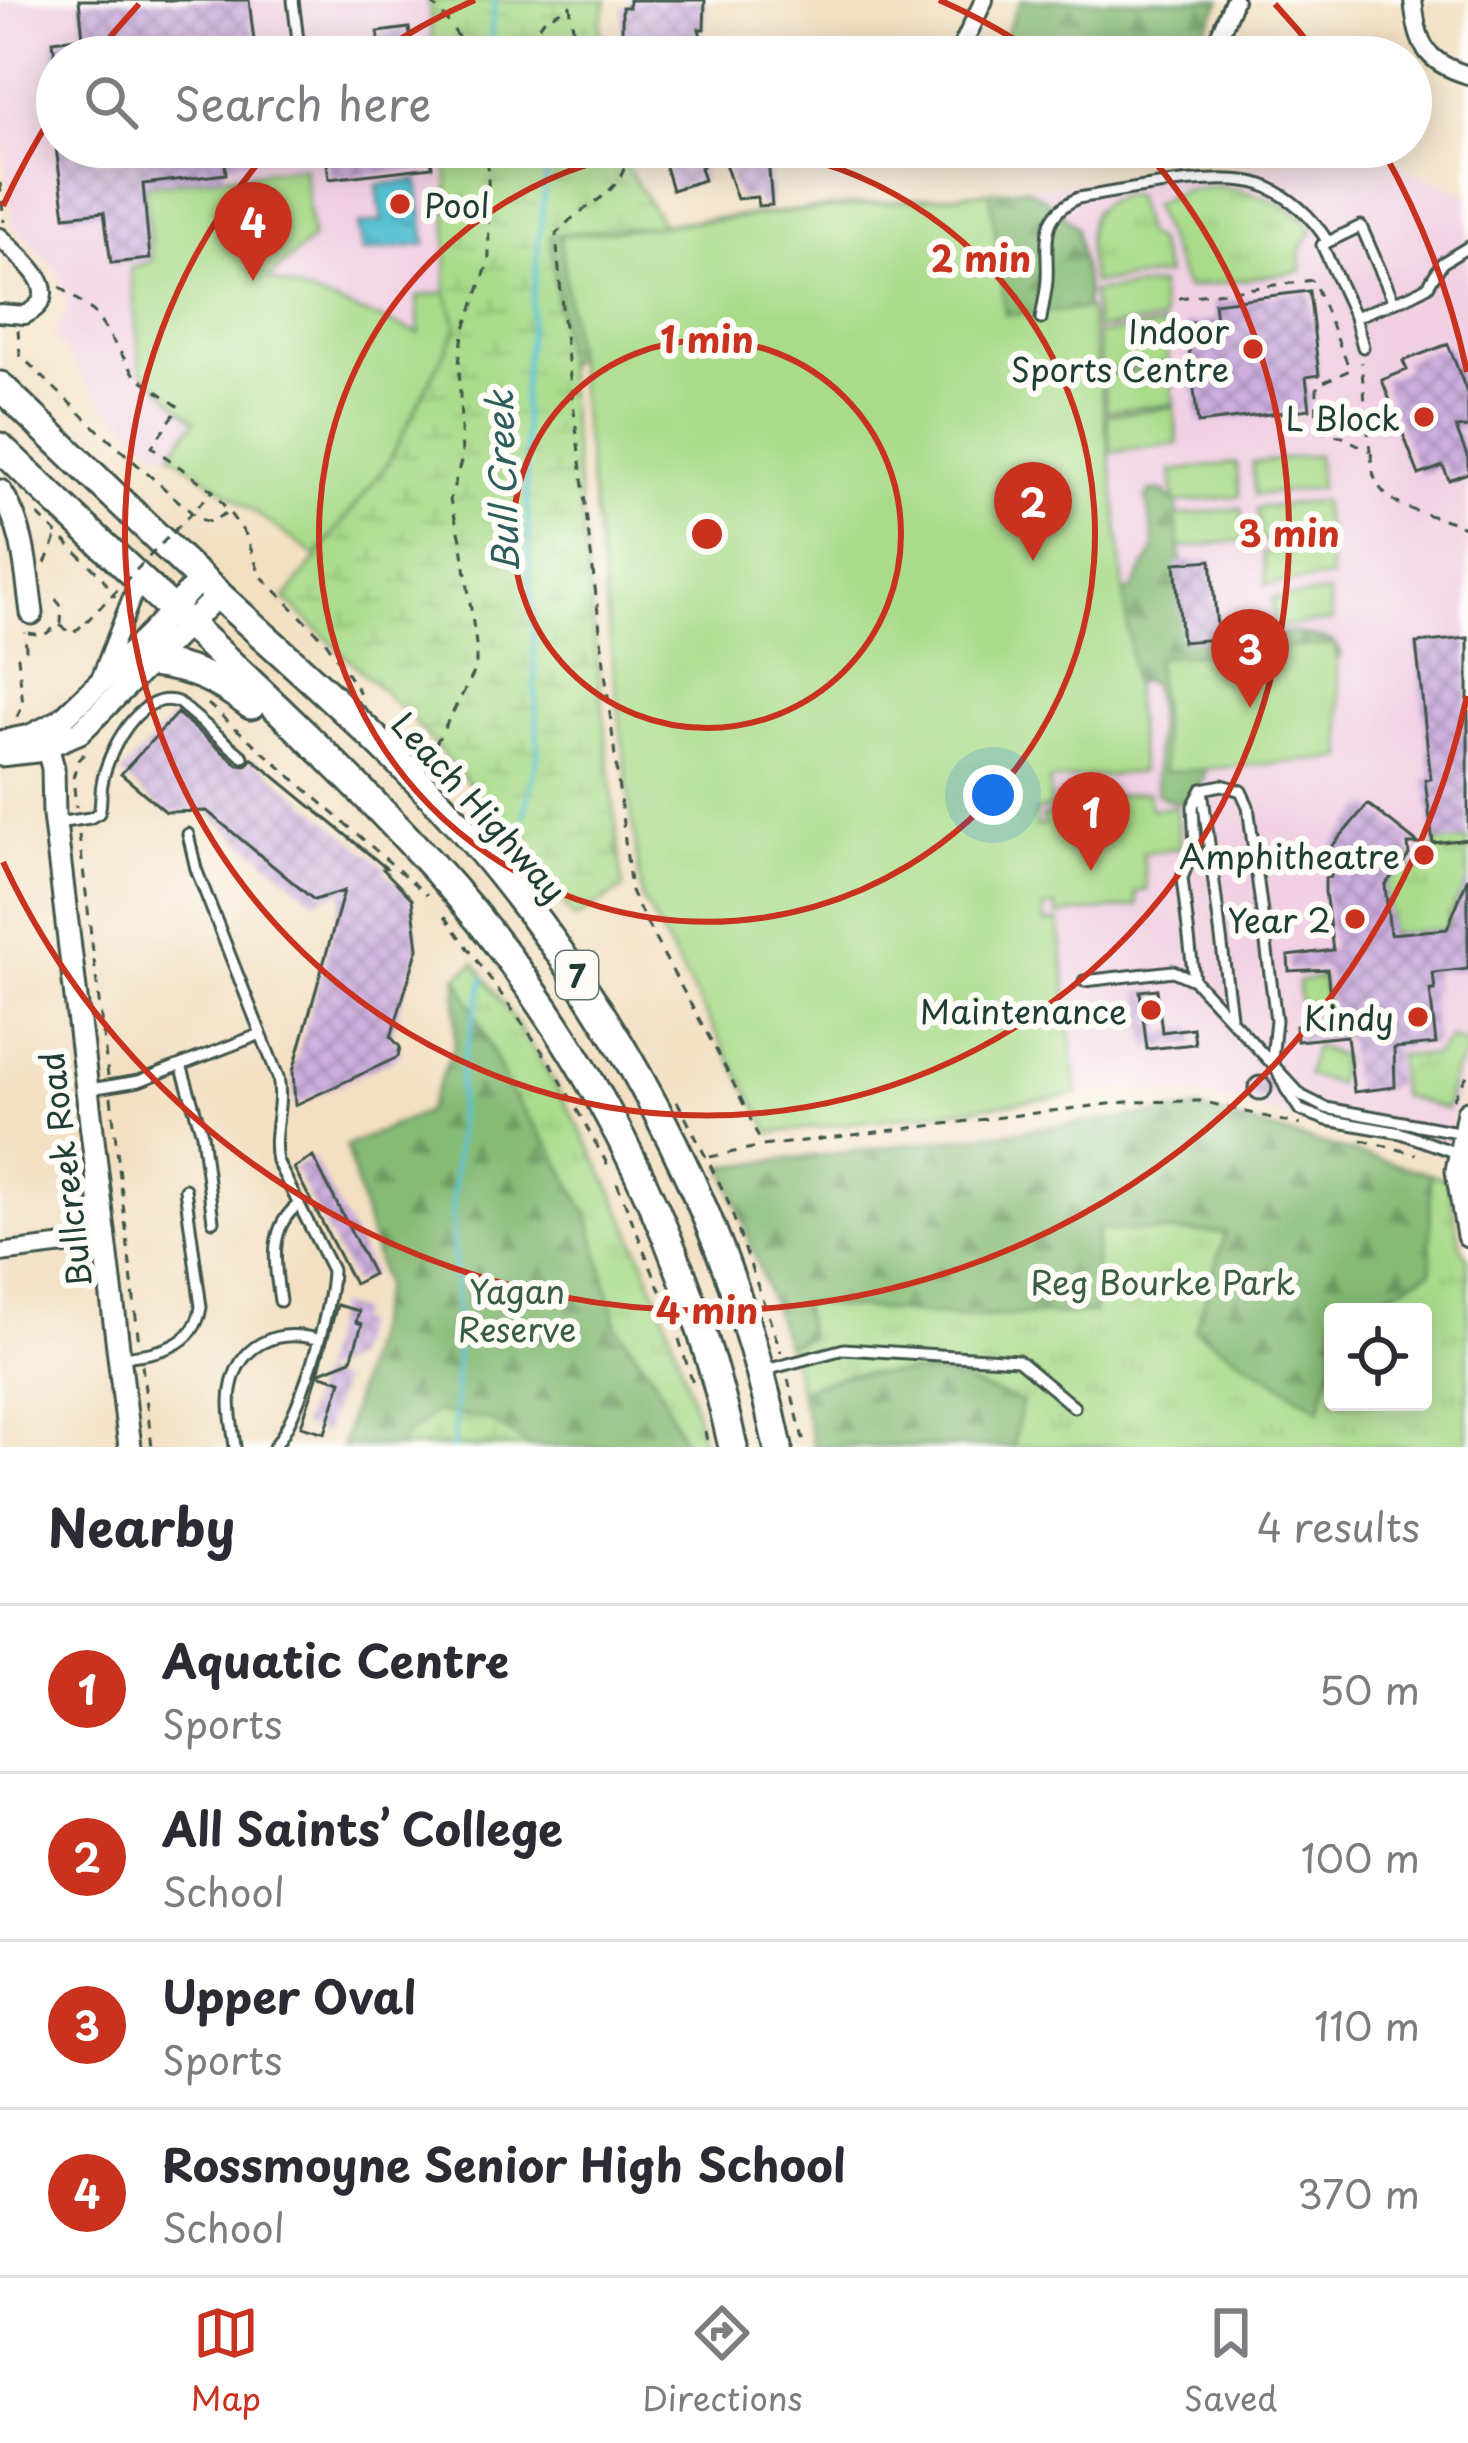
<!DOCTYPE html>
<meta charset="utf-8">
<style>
body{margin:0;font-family:"Playpen Sans",sans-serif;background:#f7f7f7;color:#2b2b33}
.controls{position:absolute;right:36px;bottom:36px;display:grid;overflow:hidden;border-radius:12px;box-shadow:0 6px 30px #0003}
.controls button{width:108px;height:108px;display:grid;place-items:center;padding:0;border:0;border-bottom:3px solid #e1e1e2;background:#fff;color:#2b2b33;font:60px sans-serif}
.you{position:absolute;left:993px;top:795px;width:42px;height:42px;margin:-30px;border:9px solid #fff;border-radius:50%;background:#1a73e8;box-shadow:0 0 0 18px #1a73e833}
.badge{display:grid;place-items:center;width:78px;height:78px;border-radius:50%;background:#c8321e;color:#fff;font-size:39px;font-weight:700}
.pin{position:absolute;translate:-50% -99px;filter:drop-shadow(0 3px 6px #0008)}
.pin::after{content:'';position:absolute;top:63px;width:42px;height:36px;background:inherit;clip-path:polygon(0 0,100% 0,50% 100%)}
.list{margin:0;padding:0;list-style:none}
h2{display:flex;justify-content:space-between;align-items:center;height:156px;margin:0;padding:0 48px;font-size:51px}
h2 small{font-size:39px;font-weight:400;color:#7c7c81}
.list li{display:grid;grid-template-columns:78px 1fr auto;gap:36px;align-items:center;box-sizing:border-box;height:168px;padding:0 48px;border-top:3px solid #e1e1e2}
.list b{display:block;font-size:45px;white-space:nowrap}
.list p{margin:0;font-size:39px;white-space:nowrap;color:#7c7c81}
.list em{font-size:39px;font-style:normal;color:#7c7c81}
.icon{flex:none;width:66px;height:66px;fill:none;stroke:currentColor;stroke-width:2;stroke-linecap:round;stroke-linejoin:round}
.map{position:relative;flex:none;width:1468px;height:1447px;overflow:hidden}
.search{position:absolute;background:#fff;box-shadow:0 6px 30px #0003;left:36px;right:36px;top:36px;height:132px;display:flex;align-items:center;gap:30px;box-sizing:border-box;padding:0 42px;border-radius:66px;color:#7c7c81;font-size:45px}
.sheet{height:828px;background:#fff}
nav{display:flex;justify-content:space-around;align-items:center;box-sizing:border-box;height:168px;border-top:3px solid #e1e1e2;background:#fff;font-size:33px;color:#7c7c81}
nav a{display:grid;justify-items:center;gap:6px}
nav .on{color:#c8321e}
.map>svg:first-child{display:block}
.built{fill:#f1d0e3}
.grass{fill:url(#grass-tufts);stroke:#648c5f;stroke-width:3;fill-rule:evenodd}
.forest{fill:url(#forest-firs);stroke:#527c55;stroke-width:3}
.wetland{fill:url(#wetland-marsh);stroke:#648c5f;stroke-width:3}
.garden{fill:#a9db8a;stroke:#648c5f;stroke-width:3}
.water{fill:url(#water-ripples);stroke:#3b7f84;stroke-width:3}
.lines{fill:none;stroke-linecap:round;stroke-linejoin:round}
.stream{stroke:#57c1d3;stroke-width:4.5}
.building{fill:url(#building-cross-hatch)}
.service-casing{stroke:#3f5549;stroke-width:15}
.minor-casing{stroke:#3f5549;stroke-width:22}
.tertiary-casing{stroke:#3f5549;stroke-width:27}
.trunk-casing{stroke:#3f5549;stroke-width:33}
.path{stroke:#3f5549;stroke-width:3;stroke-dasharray:9 9;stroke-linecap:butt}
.service{stroke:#fff;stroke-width:9}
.minor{stroke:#fff;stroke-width:16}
.tertiary{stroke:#fff;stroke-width:21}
.trunk{stroke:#fff;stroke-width:27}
.path-bridge{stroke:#3f5549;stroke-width:3;stroke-dasharray:9 9;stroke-linecap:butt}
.ring{fill:none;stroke:#c8321e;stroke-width:6}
.poi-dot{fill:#c8321e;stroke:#fdfcf7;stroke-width:4.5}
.labels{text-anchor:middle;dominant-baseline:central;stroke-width:12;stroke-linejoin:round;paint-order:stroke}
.shield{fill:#fdfcf7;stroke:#62766e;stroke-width:3}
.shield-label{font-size:30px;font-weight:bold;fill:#1f3d34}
.poi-label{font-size:33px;fill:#1f3d34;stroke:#fdfcf7;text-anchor:end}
.street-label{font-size:33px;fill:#1f3d34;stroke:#fdfcf7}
.park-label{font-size:33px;fill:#3b5d45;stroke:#fdfcf7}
.water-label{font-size:36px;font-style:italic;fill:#2d5e5c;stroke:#fdfcf7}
.centre{fill:#c8321e;stroke:#fdfcf7;stroke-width:6}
.ring-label{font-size:36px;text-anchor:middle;font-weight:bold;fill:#c8321e;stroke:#fdfcf7;stroke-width:12;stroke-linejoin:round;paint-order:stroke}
</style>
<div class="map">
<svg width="1468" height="1447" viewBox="0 0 1468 1447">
<defs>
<pattern id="grass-tufts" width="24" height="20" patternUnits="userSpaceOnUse" patternTransform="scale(3)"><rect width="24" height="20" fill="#a9db8a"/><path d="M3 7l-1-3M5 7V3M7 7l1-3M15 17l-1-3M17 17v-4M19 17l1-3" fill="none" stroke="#91bd78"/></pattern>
<pattern id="forest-firs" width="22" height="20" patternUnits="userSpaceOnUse" patternTransform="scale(3)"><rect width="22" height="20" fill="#86bb76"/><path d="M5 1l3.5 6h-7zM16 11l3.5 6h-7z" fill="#6d9962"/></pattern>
<pattern id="wetland-marsh" width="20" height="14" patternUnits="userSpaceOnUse" patternTransform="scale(3)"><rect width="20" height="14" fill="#a9db8a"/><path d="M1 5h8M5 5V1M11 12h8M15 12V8" fill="none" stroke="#91bd78"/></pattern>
<pattern id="water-ripples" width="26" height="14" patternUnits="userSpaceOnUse" patternTransform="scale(3)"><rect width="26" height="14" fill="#57c1d3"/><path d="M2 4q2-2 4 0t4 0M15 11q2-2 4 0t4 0" fill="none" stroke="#479eac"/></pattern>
<pattern id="building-cross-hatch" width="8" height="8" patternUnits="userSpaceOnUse" patternTransform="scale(3)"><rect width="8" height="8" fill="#cdafdf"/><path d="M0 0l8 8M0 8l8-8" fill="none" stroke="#a690b6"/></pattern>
</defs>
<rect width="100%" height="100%" fill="#fdfcf7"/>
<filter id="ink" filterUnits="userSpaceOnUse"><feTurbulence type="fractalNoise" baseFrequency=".00833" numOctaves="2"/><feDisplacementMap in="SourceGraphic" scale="24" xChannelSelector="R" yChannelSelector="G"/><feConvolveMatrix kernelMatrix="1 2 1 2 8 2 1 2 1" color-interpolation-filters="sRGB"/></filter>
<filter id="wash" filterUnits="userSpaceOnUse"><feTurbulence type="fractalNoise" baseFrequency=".004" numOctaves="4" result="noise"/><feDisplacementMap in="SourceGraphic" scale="48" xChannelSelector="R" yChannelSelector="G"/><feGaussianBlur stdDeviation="2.7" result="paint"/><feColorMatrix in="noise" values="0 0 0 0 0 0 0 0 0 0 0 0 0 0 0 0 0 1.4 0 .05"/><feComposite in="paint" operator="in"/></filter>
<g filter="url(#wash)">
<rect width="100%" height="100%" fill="#f3e0c3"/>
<path class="built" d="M0 0H428L434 57H57V147H444L446 292 457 327 171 453H161L101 402 52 333 69 308 58 271 13 226 0 117Z
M1369 153 1468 194V1068L1462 1075 1444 1155 1202 1096 1118 1090 771 1133 560 236Z"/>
<path class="grass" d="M1219 186C1252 192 1294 202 1313 231L1300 250 1301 271 1186 288 1152 205 1182 190Z
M1123 194 1134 195 1146 236 1156 241 1166 275 1092 283C1089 263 1083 227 1096 210 1102 202 1114 198 1123 194Z
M1468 839V881L1449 916 1447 929 1390 934 1385 885 1409 855 1413 873 1431 864 1436 842Z
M475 963C560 1083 631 1209 676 1349 686 1381 698 1414 703 1447H342L384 1285 346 1146 427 1111 454 1047 458 976Z
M1322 977 1327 1010 1301 1012 1298 982Z
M1451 1037 1468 1045V1050L1454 1074 1446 1109 1400 1095 1398 1055 1434 1056Z
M1314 1046 1342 1057 1337 1084 1307 1075Z
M1197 1109 1447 1179 1461 1247 1468 1258V1447H814L793 1363 724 1167ZM1333 1312H1423V1402H1333Z"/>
<path class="forest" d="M1021 0H1221L1194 52 1156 57H994Z
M1026 188 1047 200 1076 227 1087 292 1085 309 1055 346 594 336 565 366 550 235Z
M1150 491H1163L1177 504C1181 554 1176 610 1216 647L1292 632 1332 641 1341 653 1332 670 1206 769 1198 798C1180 805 1172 804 1157 793 1151 754 1163 724 1152 685L1143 681 1114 686 1110 597 1131 591 1155 548 1146 498Z
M458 976 510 1092 552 1149 590 1219 617 1327 655 1379 683 1441V1447H532L489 1420 403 1438 401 1447H342L384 1285 346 1146 427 1111 454 1047Z
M1197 1109 1430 1174 1431 1271 1355 1312H1333V1358L1320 1409 1195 1330 1226 1233 1097 1230 1094 1313 960 1317 801 1303 809 1338 786 1345 724 1167Z
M938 1373 1022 1402 1013 1447H814L799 1390 848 1374Z"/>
<path class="wetland" d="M428 0H607L600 24 605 57H434Z
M445 147H614L663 225 550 235 623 889 575 919 477 793 410 717 285 599 388 463 457 328 446 292 448 176Z
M436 1412 489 1420 532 1447H401L403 1438Z"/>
<path class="garden" d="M304 167 312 239 268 279 419 333 417 297 446 292 457 327 388 463 316 556 171 453 195 421 141 370 130 268 152 261 145 186Z
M990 192 1005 315 1089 309 1114 484 1141 772 1049 781 1051 808 1036 811 1037 827 1044 826 1042 816 1059 814V806L1099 801 1100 808H1106V797L1148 792 1151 809 1176 807 1181 848 1143 853 1147 890 1136 892 1138 906 1057 915 1056 906 1044 908 1045 923 1059 921 1077 1095 771 1133 642 898 560 236Z
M1159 285 1163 321 1096 329 1092 292Z
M1164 326 1168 363 1101 371 1097 334Z
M1169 367 1174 404 1107 411 1102 375Z
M1174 407 1178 444 1111 452 1107 415Z
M1317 455 1320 488 1255 495 1252 463Z
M1236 463 1240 496 1175 503 1171 471Z
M1322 501 1326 533 1261 541 1257 508Z
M1241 508 1245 540 1180 548 1176 516Z
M1328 546 1331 578 1266 585 1263 553Z
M1329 593 1332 621 1275 627 1272 599Z
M1335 644 1344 758 1165 772 1156 658Z"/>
<path class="water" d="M418 180 426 244 362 252 358 225 382 221 377 185Z"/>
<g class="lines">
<path class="stream" d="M495 57 491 30 495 0
M524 815 538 755 523 390 549 147
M454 1447 457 1324 452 1214 461 1069 484 978"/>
</g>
<g id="blocks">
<path class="building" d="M79 0H249L256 57H55L53 41 83 37Z
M629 0H705L704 29H699L706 57H622V7H629Z
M409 28 413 57H381L378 32Z
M56 147H95L97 162 127 159 125 147H282L283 155 225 163 226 174 143 184 150 259 111 263 104 212 65 216Z
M325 147H430L432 167 329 179Z
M681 147H700L705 164 700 168 704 180 672 190 661 153Z
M745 147H767L772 205 758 206 757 197 737 199 724 161 745 153Z
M1309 291 1319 375 1306 377 1310 409 1198 423 1186 324 1216 320 1214 303Z
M1448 344 1468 395V427L1456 428 1468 458V473L1449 480 1443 466 1419 475 1382 380 1407 370 1403 361Z
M1211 560 1218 639 1182 642 1175 563Z
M1468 638V839L1433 843 1425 780 1431 779 1416 643Z
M177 713 238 765H247L252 758 386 868 383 869 412 899 418 948 391 1037 400 1047 398 1057 295 1105 293 1071 344 891 314 900 207 811 166 812 121 774Z
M1368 804 1419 844H1408L1409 855 1385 885 1390 934 1447 929 1468 877V969L1433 973 1435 990H1430L1436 1044 1394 1048 1395 1087 1354 1092 1347 1036 1297 1041 1296 1026 1333 1022 1327 969 1289 971 1288 956 1333 950 1325 892V878L1331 877 1328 851Z
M1157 989 1162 1032 1193 1028 1195 1044 1147 1049 1140 991Z
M1248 1088a12 12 0 1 1 24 0a12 12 0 1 1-24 0Z
M313 1157 373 1274 354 1284 294 1168Z
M337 1305 359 1311 356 1322 362 1324 351 1360 318 1373Z
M318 1374 341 1381 325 1433 301 1426Z"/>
</g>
</g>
<g filter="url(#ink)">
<use href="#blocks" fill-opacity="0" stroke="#3f5549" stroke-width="3"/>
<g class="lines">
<g class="service-casing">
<path id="service" d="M293 0 300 57
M1394 302 1361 226 1322 245 1355 317 1412 295 1428 286 1442 263 1468 247
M1355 317 1363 347
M1041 319C1043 306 1046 293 1047 280 1049 244 1037 217 1078 198 1123 191 1225 169 1265 186 1292 198 1313 218 1328 242
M1202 789 1231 1016
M57 823 90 818 99 813C102 803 100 794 102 784 107 753 139 689 178 702L243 757
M188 834 196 869 278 1077C284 1106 271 1133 277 1161L332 1270C331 1312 300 1415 274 1447
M1194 980 1182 878 1195 845 1193 806 1202 789 1222 785 1241 791 1248 806 1276 1020 1272 1060 1286 1089 1300 1110 1327 1120 1401 1133 1457 1153
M1084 981 1173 971 1194 980 1302 1096 1326 1108 1463 1133
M181 1065 202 1134 213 1221
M90 1089 139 1081 261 1034
M280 1301C275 1266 267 1228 299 1204
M122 1357C156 1353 195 1348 201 1307L185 1189
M762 1371 844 1349 1018 1360 1074 1407
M235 1447C233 1429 228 1408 231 1390 238 1345 275 1328 316 1339"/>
</g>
<g class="minor-casing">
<path id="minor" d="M1413 0C1418 44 1423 61 1468 75
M957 57 984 0
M1206 57 1215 46 1234 0
M0 237C19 258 70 292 25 315L0 313
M99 682 139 579
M0 1253 105 1240"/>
</g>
<g class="tertiary-casing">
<path id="tertiary" d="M0 491C25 527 26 571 32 613
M43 731 53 768 54 815 130 1447
M0 742 30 736 60 721 150 634 201 578
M0 755 36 751 80 732 219 594
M1468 1112 1457 1171 1468 1236"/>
</g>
<g class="trunk-casing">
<path id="trunk" d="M0 386C61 445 122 504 183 562 290 663 408 758 500 873 636 1042 734 1235 778 1447
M0 447C143 586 296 717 431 864 580 1027 685 1232 733 1447
M151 663C192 667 218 680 251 705"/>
</g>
<path class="path" d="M431 2 450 24 471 57
M525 45 562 57
M480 57 521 51 544 20 570 6 577 57
M627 147 629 151 648 147
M629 151C621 200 585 200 556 234L563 318 631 891C672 978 726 1057 762 1146
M0 183 4 222
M60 287 94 312 135 375 179 407 152 447 213 491 246 535 260 575 326 642 360 693
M1179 298 1313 280 1350 370 1317 385 1316 439
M18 330 20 355 98 430 199 519 210 522 226 513
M1318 431 1343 437 1370 451 1361 362
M1371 453C1372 461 1372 474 1376 481 1392 515 1441 513 1468 529
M198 506 212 492
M38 515 102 577 115 597
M45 563 57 536
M60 625 72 634 86 622
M28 633 44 635 61 623 62 607 50 592
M208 704 427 895
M17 717 23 705 18 657 26 650 25 632
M427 760 476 669V644L461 539 450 500 462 458 459 363 463 334 489 261 488 171 484 147
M73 778 78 760 88 750
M74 787 76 808
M79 835 108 1076
M445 916 552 1065 610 1169
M111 1097 139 1344
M1453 1099 1468 1074
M677 1101 726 1196 781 1352
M1362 1140 1416 1154
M710 1157 762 1146 1126 1102 1201 1101 1300 1125
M617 1183 676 1330
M679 1339 694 1387
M142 1365 152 1447
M788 1379 805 1447
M705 1431 708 1447"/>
<use href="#service" class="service"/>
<use href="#minor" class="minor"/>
<use href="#tertiary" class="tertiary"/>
<use href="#trunk" class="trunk"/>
<path class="path-bridge" d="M86 622 198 506"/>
</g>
</g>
<g class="ring">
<circle cx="707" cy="534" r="194"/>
<path d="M737 147A388 388 0 1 1 677 147"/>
<path d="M377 54A582 582 0 0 1 475 0M939 0A582 582 0 0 1 1037 54M1143 148A582 582 0 1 1 271 148"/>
<path d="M1467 696A777 777 0 0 1 3 862M3 206A777 777 0 0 1 55 111M95 56A777 777 0 0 1 139 4M1275 4A777 777 0 0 1 1319 56M1383 151A777 777 0 0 1 1467 372"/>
</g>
<g class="poi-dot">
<circle cx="400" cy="204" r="12"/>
<circle cx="1253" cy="349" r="12"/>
<circle cx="1424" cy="417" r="12"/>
<circle cx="1424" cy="855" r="12"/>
<circle cx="1355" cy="919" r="12"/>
<circle cx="1151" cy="1010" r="12"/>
<circle cx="1418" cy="1017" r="12"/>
</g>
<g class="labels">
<rect class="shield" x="556" y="951" width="42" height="48" rx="9"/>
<g class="shield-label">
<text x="577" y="975">7</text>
</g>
<g class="poi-label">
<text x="424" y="204" text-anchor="start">Pool</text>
<text x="1229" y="330">Indoor<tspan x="1229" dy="38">Sports Centre</tspan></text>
<text x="1400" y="417">L Block</text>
<text x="1400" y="855">Amphitheatre</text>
<text x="1331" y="919">Year 2</text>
<text x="1127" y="1010">Maintenance</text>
<text x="1394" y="1017">Kindy</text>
</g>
<g class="street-label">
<text transform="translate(480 806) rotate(48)">Leach Highway</text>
<text transform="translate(64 1170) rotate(-97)">Bullcreek Road</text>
</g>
<g class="park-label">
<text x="1163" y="1281">Reg Bourke Park</text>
<text x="517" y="1290">Yagan<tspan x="517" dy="38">Reserve</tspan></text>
</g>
<g class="water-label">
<text transform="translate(501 482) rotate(-92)">Bull Creek</text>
</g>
</g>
<circle cx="707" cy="534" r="18" class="centre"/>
<g class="ring-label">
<text x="981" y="272">2 min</text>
<text x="707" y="353">1 min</text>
<text x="1289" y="547">3 min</text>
<text x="707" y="1324">4 min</text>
</g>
</svg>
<div class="controls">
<button><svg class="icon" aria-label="locate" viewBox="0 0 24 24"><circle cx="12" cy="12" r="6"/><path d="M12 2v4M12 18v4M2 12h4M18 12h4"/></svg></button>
</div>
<div class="you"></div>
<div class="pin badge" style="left:1091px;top:871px">1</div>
<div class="pin badge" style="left:1033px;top:561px">2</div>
<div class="pin badge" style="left:1250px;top:708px">3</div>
<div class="pin badge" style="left:253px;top:281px">4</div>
<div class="search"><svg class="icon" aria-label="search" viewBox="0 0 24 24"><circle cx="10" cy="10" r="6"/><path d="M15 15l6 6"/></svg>Search here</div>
</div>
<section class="sheet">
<h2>Nearby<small>4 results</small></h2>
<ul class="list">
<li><span class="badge">1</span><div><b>Aquatic Centre</b><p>Sports</p></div><em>50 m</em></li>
<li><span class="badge">2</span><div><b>All Saints’ College</b><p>School</p></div><em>100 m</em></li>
<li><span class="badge">3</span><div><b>Upper Oval</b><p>Sports</p></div><em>110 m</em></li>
<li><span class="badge">4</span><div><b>Rossmoyne Senior High School</b><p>School</p></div><em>370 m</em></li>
</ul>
</section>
<nav>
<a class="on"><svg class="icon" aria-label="map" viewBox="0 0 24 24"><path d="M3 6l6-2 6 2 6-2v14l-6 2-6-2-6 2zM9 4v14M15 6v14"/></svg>Map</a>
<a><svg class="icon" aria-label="directions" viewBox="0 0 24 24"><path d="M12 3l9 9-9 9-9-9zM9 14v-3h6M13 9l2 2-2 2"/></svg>Directions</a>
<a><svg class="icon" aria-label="saved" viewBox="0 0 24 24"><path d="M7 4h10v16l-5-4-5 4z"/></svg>Saved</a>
</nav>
